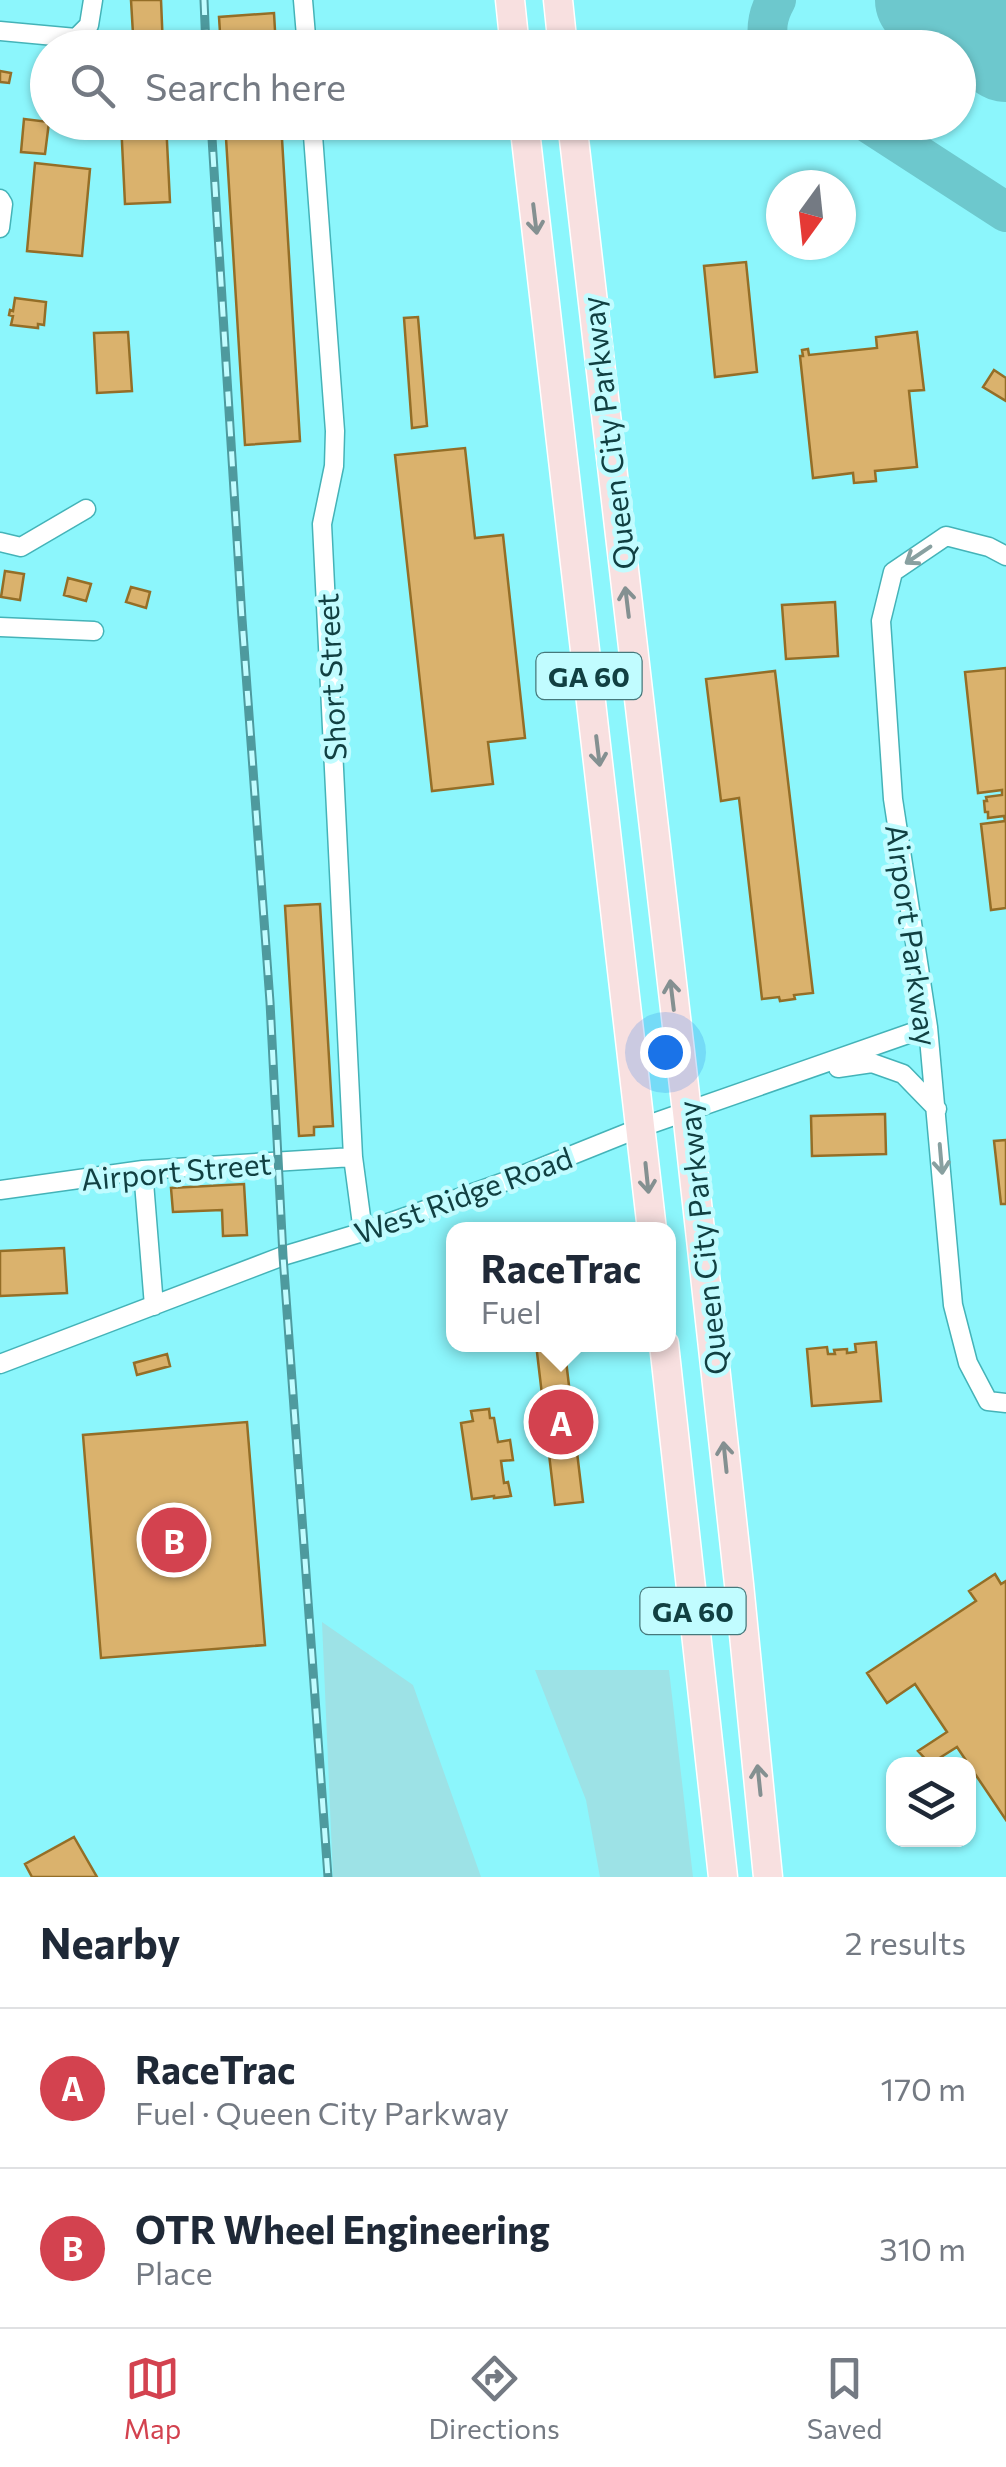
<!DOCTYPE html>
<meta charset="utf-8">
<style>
body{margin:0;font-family:Commissioner,sans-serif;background:#f2f2f3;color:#1f2937}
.controls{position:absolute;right:30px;bottom:30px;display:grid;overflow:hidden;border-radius:20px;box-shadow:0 2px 8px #0004}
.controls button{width:90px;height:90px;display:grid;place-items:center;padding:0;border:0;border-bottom:2px solid #e0e1e3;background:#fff;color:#1f2937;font:50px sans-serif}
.compass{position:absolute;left:766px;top:170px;width:90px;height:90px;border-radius:50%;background:#fff;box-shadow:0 2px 8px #0004;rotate:195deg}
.you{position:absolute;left:665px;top:1052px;width:35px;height:35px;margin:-25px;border:8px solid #fff;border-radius:50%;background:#1a73e8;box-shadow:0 0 0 15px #1a73e833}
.badge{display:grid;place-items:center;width:65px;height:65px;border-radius:50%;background:#d3424f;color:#fff;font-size:32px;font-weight:700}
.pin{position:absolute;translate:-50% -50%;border:5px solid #fff;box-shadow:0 2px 10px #0006}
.popup{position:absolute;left:446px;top:1222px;width:230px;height:130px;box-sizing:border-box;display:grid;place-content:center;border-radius:20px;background:#fff;filter:drop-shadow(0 2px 8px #0005);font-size:32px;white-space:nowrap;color:#747a83}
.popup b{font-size:38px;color:#1f2937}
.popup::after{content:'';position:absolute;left:50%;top:100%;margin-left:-20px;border:20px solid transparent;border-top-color:#fff}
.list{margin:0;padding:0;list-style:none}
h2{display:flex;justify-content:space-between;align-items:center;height:130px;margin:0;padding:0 40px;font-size:42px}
h2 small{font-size:32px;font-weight:400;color:#747a83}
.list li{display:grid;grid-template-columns:65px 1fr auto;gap:30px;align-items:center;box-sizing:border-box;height:160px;padding:0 40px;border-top:2px solid #e0e1e3}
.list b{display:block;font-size:38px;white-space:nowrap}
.list p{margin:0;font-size:32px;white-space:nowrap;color:#747a83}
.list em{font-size:32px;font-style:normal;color:#747a83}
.icon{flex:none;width:55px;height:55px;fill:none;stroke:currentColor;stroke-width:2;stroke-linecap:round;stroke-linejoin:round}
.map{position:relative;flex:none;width:1006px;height:1877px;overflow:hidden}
.search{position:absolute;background:#fff;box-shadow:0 2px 8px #0004;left:30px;right:30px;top:30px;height:110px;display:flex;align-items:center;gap:25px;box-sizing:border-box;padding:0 35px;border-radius:55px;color:#747a83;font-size:38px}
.sheet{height:450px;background:#fff}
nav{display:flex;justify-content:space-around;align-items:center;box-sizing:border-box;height:140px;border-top:2px solid #e0e1e3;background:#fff;font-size:28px;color:#747a83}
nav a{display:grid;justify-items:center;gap:5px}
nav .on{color:#d3424f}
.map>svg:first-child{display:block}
.green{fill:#9de2e6}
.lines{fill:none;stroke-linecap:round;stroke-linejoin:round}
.taxiway{stroke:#6dc8cd;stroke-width:40}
.runway{stroke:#6dc8cd;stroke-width:102}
.building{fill:#dab26d;stroke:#946e27;stroke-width:2.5}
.street-casing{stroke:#44b3b8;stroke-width:21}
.primary-casing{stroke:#fff;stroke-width:31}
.street{stroke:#fff;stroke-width:18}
.primary{stroke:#f8e0e0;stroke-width:28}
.rail-casing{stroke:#4e9a9e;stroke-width:9}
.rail{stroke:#c1fcff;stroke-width:5;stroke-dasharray:15;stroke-linecap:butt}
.oneway{stroke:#849091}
.oneway2{stroke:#88a0a0}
.labels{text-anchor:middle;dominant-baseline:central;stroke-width:9;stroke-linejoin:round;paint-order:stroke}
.shield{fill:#c1fcff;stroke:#46787b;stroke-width:2.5}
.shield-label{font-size:28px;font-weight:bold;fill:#114042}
.street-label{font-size:30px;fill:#114042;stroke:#c1fcff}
</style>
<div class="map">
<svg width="1006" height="1877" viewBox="0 0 1006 1877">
<rect width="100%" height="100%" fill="#8cf6fc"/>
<path class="green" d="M322 1622 413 1685 481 1877H333Z
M535 1670H669L693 1877H600L586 1800Z"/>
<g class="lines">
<path class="taxiway" d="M770 48C765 30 767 16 776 0
M867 122 1006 212"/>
<path class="runway" d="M926 0 1006 51"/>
</g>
<path class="building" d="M131 0H161L163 48H118L117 34H133Z
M274 13 276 48H221L219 17Z
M0 71 11 73 9 83 0 82Z
M24 119 49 122 45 154 21 152Z
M121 122H166L170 202 125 204Z
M225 122H281L300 441 245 445Z
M35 163 90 169 82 256 27 251Z
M746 262 757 372 715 377 704 266Z
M15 298 46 302 44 325 38 324V328L11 325 13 316 9 315 10 310 13 311Z
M418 317 427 426 412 428 404 318Z
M128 332 132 391 97 393 94 333Z
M917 332 924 390 909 391 917 467 875 471 876 481 854 483 853 473 813 478 800 356H803L802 350 808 349 809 355 877 348 876 337Z
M994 370 1006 378V401L983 387Z
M465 448 475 538 503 535 525 738 488 742 493 784 432 791 395 455Z
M5 571 24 574 20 600 1 597Z
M68 578 91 584 86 601 64 595Z
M131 587 150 592 146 608 126 602Z
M835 602 838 656 786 659 782 605Z
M1006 668V908L991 910 981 824 1005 821 1004 816 988 818V812H985L984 801H987L986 797 1002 795V790L978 793 965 672Z
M775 671 813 993 794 995 795 999 780 1001 779 997 762 999 739 798 721 801 706 679Z
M320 904 333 1126 314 1127V1135L299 1136 285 906Z
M885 1114 886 1154 812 1156 811 1116Z
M1006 1140V1204H1001L994 1141Z
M244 1184 247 1235 223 1236 222 1210 173 1212 171 1188Z
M64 1248 67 1293 0 1296V1251Z
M876 1342 881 1401 812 1406 807 1349 827 1347 828 1354H835L834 1350 847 1349V1353L856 1352 855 1344Z
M536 1344H564L583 1502 555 1505Z
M167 1354 170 1366 137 1375 134 1363Z
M489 1409 490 1418H494L498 1442 510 1440 513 1460 501 1461 504 1483 508 1482 511 1496 494 1498V1496L472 1499 461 1423 473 1421 471 1411Z
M247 1422 265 1645 101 1658 83 1435Z
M995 1574 1001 1584 1006 1581V1820L957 1747 930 1764 918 1751 947 1732 915 1684 887 1703 867 1673 976 1601 969 1591Z
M74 1837 97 1877H32L25 1864Z"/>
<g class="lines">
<g class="street-casing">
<path id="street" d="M303 0 307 48
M0 31 76 38 89 25 93 0
M312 122 335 431 334 466 322 524 353 1157 363 1232
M0 199 3 204 0 228
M0 542 21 547 86 509
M1006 556 989 547 946 536 893 572 881 621 893 799 928 1027 953 1305 968 1363 988 1401 1006 1403
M0 627 94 631
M838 1068 872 1063 903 1074 937 1109
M143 1170 154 1306
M0 1190 143 1170 353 1157
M0 1364 283 1256 363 1232 445 1203 515 1178 642 1127 928 1027"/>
</g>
<g class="primary-casing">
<path id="primary" d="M510 0 515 48
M558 0 563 48
M524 122 652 1230
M572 122 687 1112 739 1584 768 1877
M664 1344 723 1877"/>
</g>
<use href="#street" class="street"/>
<use href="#primary" class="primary"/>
<g class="rail-casing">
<path id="rail" d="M204 0 206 48
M211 122 242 619 270 1002 283 1256 328 1877"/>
</g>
<use href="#rail" class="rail"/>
</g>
<defs><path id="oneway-shaft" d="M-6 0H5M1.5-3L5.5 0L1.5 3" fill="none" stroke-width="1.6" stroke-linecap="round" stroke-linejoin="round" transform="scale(2.5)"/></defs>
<g class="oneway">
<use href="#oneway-shaft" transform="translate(535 219) rotate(83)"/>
<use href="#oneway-shaft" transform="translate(627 602) rotate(-97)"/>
<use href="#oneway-shaft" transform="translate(598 751) rotate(83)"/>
<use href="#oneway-shaft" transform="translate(672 995) rotate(-97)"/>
<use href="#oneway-shaft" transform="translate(647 1178) rotate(84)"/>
<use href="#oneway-shaft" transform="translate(725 1457) rotate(-96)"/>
<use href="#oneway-shaft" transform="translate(759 1780) rotate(-96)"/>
</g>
<g class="oneway2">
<use href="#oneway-shaft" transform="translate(918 555) rotate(146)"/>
<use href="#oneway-shaft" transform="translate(941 1159) rotate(85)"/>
</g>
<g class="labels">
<g class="shield">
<rect x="536.5" y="653" width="105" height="46" rx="8"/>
<rect x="640.5" y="1588" width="105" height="46" rx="8"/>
</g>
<g class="shield-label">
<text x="589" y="676">GA 60</text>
<text x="693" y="1611">GA 60</text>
</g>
<g class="street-label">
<text transform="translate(607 433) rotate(-97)">Queen City Parkway</text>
<text transform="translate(330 677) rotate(-93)">Short Street</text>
<text transform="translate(913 935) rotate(82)">Airport Parkway</text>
<text transform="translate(176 1170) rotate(-5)">Airport Street</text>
<text transform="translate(463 1194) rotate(-20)">West Ridge Road</text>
<text transform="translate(701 1238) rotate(-96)">Queen City Parkway</text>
</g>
</g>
</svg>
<div class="controls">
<button><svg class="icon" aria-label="layers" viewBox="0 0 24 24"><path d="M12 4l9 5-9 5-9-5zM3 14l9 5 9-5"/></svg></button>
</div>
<svg class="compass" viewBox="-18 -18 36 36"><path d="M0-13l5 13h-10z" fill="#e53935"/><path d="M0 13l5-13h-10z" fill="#747a83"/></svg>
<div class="you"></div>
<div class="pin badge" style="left:561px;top:1422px">A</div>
<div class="popup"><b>RaceTrac</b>Fuel</div>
<div class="pin badge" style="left:174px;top:1540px">B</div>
<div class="search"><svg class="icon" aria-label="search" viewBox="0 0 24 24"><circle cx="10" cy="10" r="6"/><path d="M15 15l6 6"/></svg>Search here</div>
</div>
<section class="sheet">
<h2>Nearby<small>2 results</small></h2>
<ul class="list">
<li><span class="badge">A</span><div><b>RaceTrac</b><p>Fuel · Queen City Parkway</p></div><em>170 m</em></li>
<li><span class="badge">B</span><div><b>OTR Wheel Engineering</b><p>Place</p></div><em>310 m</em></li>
</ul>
</section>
<nav>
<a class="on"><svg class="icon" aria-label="map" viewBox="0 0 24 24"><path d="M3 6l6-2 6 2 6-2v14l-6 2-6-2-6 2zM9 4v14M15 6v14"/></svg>Map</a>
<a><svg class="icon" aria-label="directions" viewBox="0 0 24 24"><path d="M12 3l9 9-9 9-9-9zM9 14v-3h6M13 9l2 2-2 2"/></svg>Directions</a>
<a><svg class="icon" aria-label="saved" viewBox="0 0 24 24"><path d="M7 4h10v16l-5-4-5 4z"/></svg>Saved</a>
</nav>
